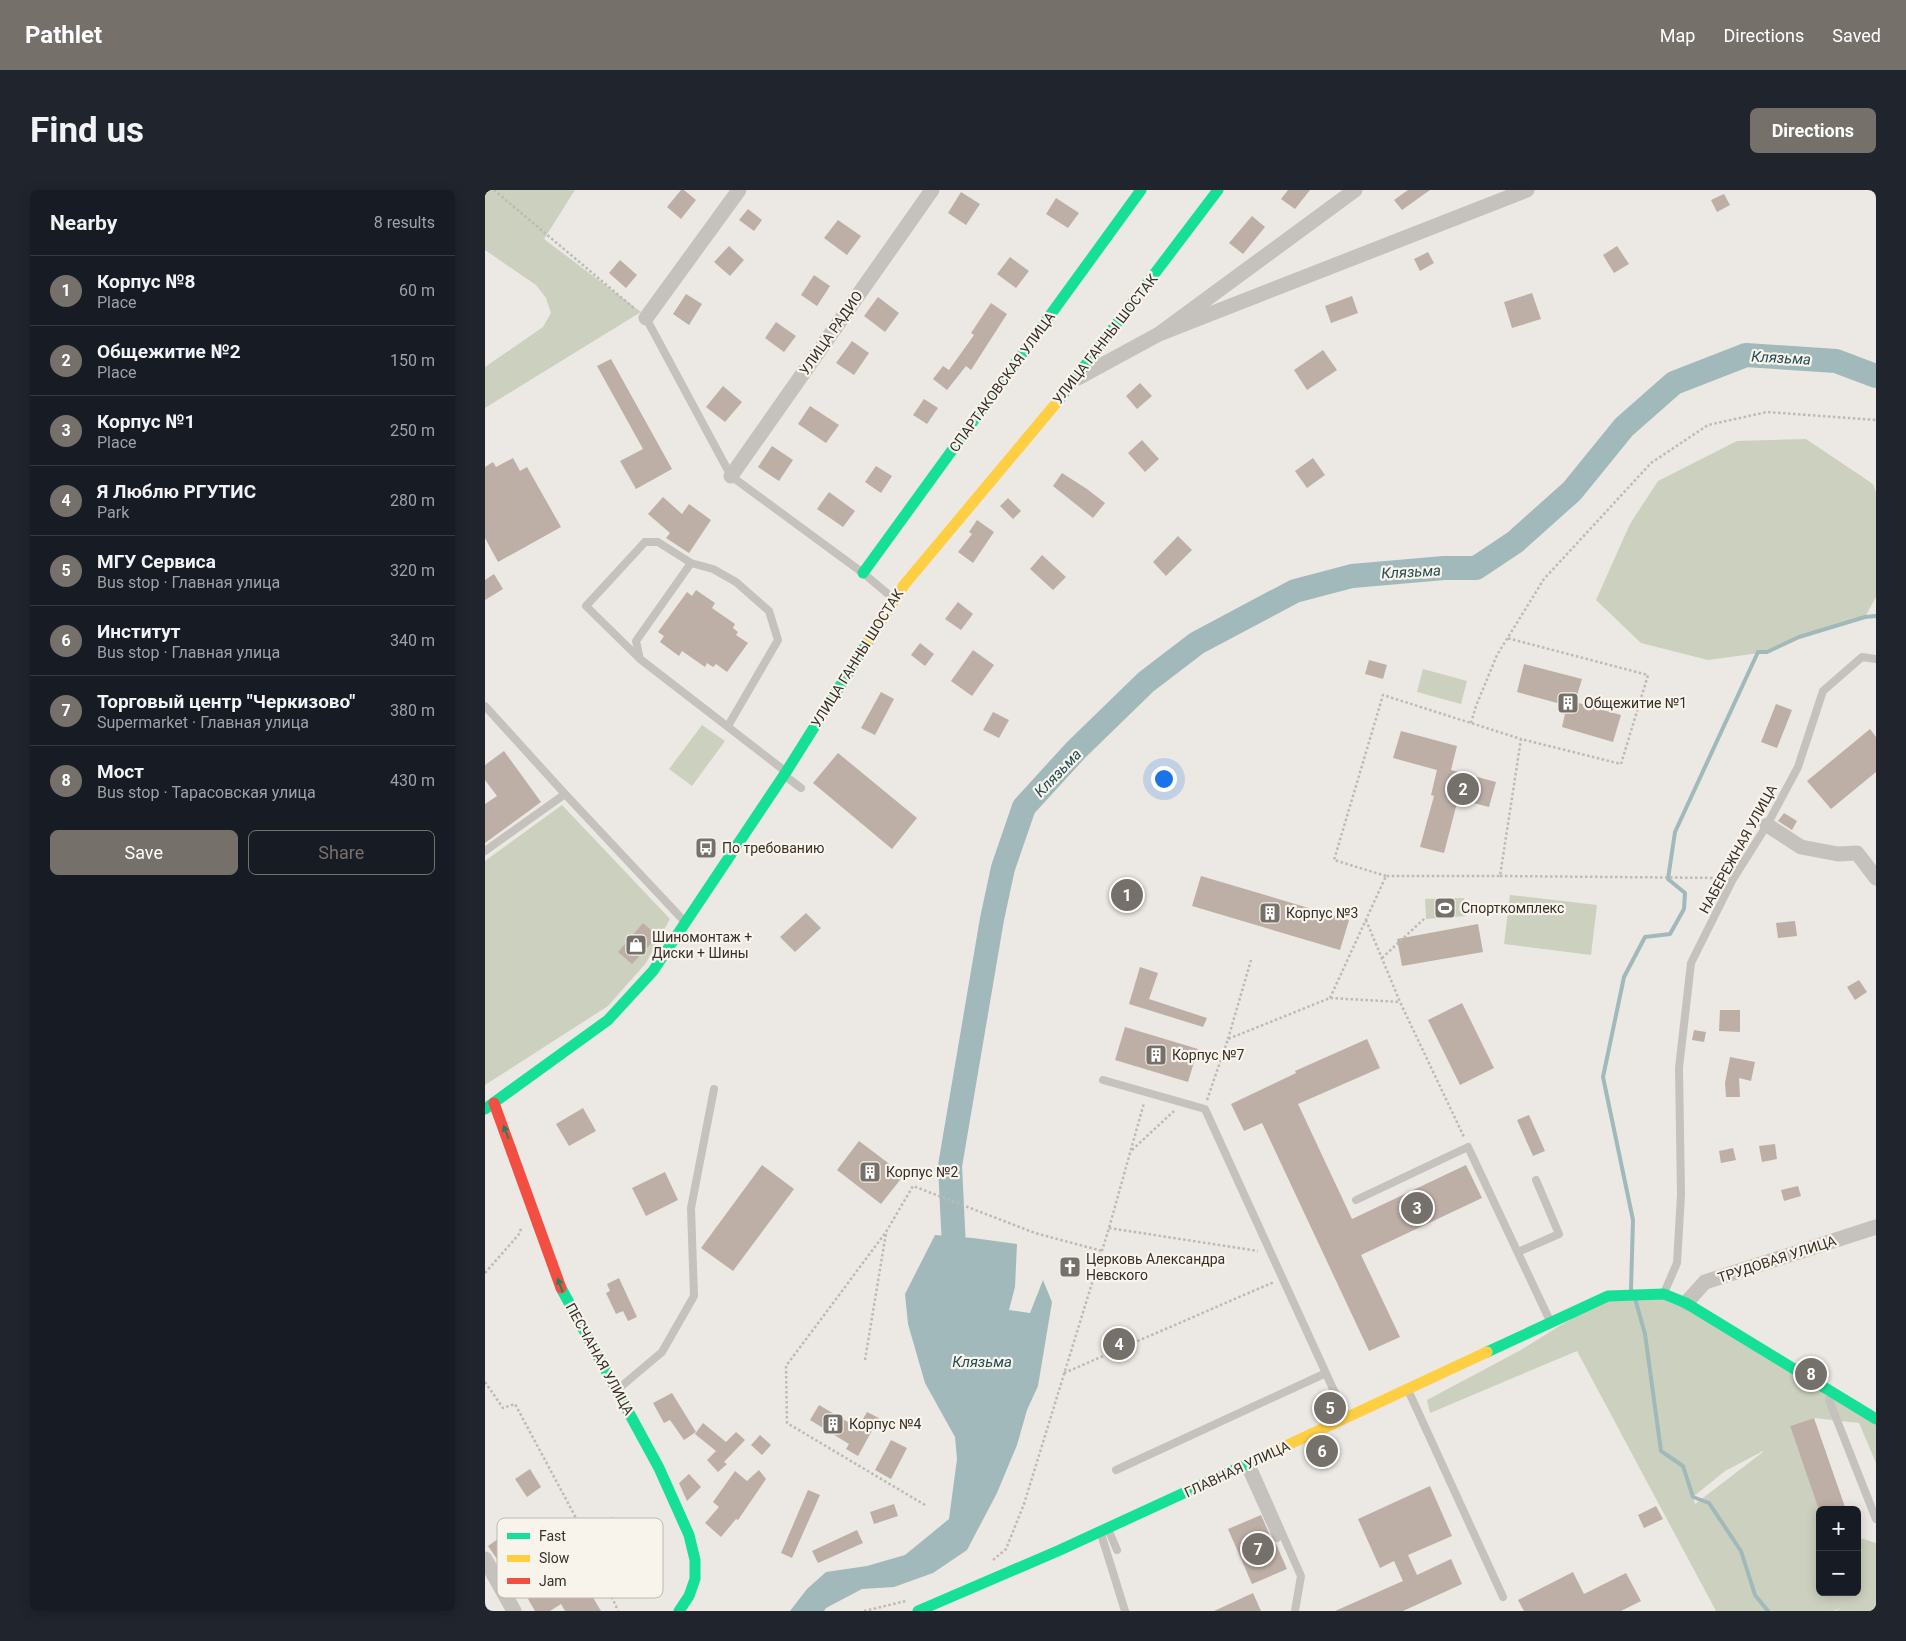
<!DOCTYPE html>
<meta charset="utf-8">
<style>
body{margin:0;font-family:Roboto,sans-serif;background:#20242c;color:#f1f3f6}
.controls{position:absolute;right:15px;bottom:15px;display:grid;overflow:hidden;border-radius:8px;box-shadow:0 2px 12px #0003}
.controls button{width:45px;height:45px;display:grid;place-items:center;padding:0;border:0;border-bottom:1px solid #363941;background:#171b24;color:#f1f3f6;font:25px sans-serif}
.you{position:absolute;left:678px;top:588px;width:18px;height:18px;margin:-12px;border:4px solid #fff;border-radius:50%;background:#1a73e8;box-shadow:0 0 0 8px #1a73e833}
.badge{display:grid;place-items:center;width:32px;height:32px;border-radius:50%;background:#76706b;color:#fff;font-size:16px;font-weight:700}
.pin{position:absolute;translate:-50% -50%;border:2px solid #fff;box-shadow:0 1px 5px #0006}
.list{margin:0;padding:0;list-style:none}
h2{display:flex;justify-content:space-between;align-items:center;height:65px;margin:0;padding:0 20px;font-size:21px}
h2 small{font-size:16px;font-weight:400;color:#9ea1a6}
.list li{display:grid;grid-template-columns:32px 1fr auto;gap:15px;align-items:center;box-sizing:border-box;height:70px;padding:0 20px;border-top:1px solid #363941}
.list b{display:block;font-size:19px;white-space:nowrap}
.list p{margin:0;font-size:16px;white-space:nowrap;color:#9ea1a6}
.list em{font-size:16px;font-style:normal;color:#9ea1a6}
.actions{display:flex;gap:10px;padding:15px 20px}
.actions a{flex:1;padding:11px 0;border:1px solid #76706b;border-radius:8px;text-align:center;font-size:18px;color:#76706b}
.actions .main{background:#76706b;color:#fff}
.map{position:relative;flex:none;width:1391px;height:1421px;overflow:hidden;border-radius:8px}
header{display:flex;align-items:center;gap:30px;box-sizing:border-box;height:70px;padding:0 25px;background:#76706b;color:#fff}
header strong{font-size:24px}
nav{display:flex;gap:28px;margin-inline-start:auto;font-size:18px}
.intro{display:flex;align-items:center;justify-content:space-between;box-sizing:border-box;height:120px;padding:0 30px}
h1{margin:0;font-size:35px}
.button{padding:12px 22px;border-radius:8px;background:#76706b;color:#fff;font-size:18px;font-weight:700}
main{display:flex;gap:30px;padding:0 30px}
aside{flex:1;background:#171b24;border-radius:8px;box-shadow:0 2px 12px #0003}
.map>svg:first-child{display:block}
.green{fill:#ccd1bf;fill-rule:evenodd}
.water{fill:#a1b9bb}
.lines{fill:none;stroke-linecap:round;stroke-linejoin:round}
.stream{stroke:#a1b9bb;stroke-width:4}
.river{stroke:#a1b9bb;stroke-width:24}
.building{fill:#beafa6}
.path{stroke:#beb9b4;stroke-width:2.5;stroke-dasharray:2.5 2.5;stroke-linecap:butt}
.lane{stroke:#c5c1bc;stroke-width:8}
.street{stroke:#c5c1bc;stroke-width:15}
.fast{stroke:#16e098;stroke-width:11}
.slow{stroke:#ffcf43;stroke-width:11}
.jam{stroke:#f24e42;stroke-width:11}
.oneway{fill:#287f5c}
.labels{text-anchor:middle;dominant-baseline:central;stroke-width:4.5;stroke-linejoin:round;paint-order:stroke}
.street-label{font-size:14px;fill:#362f2a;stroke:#f8f3eb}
.poi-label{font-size:14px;fill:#362f2a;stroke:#f8f3eb;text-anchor:start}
.water-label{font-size:15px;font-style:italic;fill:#244d53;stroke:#f8f3eb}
.key{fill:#f8f3eb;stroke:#beb8b1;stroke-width:1}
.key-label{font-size:14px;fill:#362f2a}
</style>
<header>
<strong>Pathlet</strong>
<nav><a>Map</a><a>Directions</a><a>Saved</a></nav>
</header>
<div class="intro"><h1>Find us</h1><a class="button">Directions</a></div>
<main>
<aside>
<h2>Nearby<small>8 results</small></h2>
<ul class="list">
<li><span class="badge">1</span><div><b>Корпус №8</b><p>Place</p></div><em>60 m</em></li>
<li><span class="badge">2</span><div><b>Общежитие №2</b><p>Place</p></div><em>150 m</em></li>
<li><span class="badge">3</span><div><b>Корпус №1</b><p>Place</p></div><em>250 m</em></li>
<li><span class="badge">4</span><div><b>Я Люблю РГУТИС</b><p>Park</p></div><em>280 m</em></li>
<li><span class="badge">5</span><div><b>МГУ Сервиса</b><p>Bus stop · Главная улица</p></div><em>320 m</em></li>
<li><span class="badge">6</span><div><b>Институт</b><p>Bus stop · Главная улица</p></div><em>340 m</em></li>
<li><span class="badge">7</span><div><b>Торговый центр &quot;Черкизово&quot;</b><p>Supermarket · Главная улица</p></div><em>380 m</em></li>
<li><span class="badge">8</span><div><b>Мост</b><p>Bus stop · Тарасовская улица</p></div><em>430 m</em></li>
</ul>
<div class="actions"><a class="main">Save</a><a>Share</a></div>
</aside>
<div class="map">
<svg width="1391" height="1421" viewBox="0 0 1391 1421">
<rect width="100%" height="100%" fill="#ece8e3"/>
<path class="green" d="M0 0H90L59 49 156 122 0 218V177L58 137 66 123 61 108 51 95 0 60Z
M1321 249 1388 294 1391 302V407L1380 427 1314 447 1282 462 1223 470 1156 453 1111 410 1145 334 1173 291 1252 251Z
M938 479 982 491 976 514 932 502Z
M217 535 240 551 207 596 184 579Z
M77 615 185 729 161 773 123 816 0 895V671Z
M1025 705 1112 715 1106 765 1019 754Z
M979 708 981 726 941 729 940 709Z
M1179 1104 1391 1229V1273L1374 1233 1329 1228 1305 1236 1335 1321V1402H1372V1347L1391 1353V1421H1351L1357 1417 1349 1421H1285L1273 1409 1281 1421H1231L1092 1161 945 1223 942 1210 1034 1161 1123 1106ZM1278 1261V1262L1210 1314 1208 1307 1240 1281Z"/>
<path class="water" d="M450 1045 488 1048 532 1054 530 1097 524 1120 545 1123 558 1090 567 1112 553 1196 542 1220 532 1255 512 1303 482 1360 448 1383 409 1397 377 1399 341 1418 339 1421H305L322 1399 341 1382 382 1376 420 1365 464 1329 472 1269 470 1247 440 1193 423 1134 420 1104Z"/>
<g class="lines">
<path class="stream" d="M1146 1099 1148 1030 1118 887 1139 787 1160 747 1185 744 1199 719 1200 703 1183 689 1190 642 1273 462H1282L1314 447 1380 427 1391 426
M1151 1112 1160 1144 1176 1261 1198 1276 1208 1307 1224 1313 1256 1361 1270 1405 1283 1421"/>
<path class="river" d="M470 1078 465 976 507 729 518 678 539 617 591 560 661 492 712 453 810 401 867 386 959 378H991L1030 352 1087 301 1139 237 1189 193 1261 165 1351 171 1391 186"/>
</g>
<path class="building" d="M196 0H199L211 10 196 29 182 17Z
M803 0H825L810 19 796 9Z
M923 0H945L917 20 909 10Z
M476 2 495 14 481 35 463 23Z
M1239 4 1245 15 1232 22 1226 10Z
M571 8 594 23 583 38 561 24Z
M263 19 277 30 269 41 254 30Z
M767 26 780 37 758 64 744 53Z
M353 30 376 46 362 65 339 48Z
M244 56 259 70 245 86 229 72Z
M1132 56 1144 74 1129 83 1118 65Z
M943 62 949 73 935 81 929 69Z
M525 67 544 81 531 98 512 84Z
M135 70 152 85 141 98 124 83Z
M329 85 345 96 332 116 316 105Z
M1047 103 1056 129 1027 138 1019 112Z
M201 104 217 114 204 135 188 124Z
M867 106 873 123 846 133 840 116Z
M393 107 414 123 400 142 379 126Z
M506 113 522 124 486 180 481 176 462 200 448 189 458 176 464 180 489 145 486 143Z
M291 132 311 146 299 162 280 148Z
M367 151 384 163 369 185 351 173Z
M838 160 852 180 822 200 809 180Z
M126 169 187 279 151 299 135 271 158 259 112 176Z
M655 193 667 206 652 219 641 206Z
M238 196 257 212 240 232 221 217Z
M439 209 453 218 442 234 428 225Z
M325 216 354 235 341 253 313 234Z
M657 250 674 269 660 282 643 263Z
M287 256 308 270 294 291 273 277Z
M28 268 35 281 42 277 76 337 13 372 0 348V277L8 272 11 277Z
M828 268 840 285 822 298 810 281Z
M391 276 407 286 396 303 380 292Z
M577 283 602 299 620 313 608 328 568 296Z
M344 302 370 321 358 337 332 319Z
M178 307 197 324 204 314 226 330 204 363 181 348 185 343 163 324Z
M523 308 536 321 528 329 515 316Z
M492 330 509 342 488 373 473 362 487 344 484 342Z
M693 346 707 360 681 386 668 372Z
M557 365 581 387 568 400 545 379Z
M9 384 18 399 0 410V390Z
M211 400 230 413 227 418 250 434 248 438 253 442 251 445 263 453 242 482 231 474 228 477 222 473 220 477 197 461 194 466 175 452 179 446 173 442 202 402 207 406Z
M473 412 488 424 476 440 460 429Z
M435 453 449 464 440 476 426 465Z
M488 460 509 475 487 506 466 491Z
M884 470 902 475 898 489 880 484Z
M1039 474 1097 489 1090 512 1136 525 1128 552 1077 537 1080 524 1074 522 1076 514 1032 502Z
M396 502 409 509 390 545 376 538Z
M1291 514 1307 520 1292 558 1276 552Z
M508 522 524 530 514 548 498 540Z
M1385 539 1391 547V582L1346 619 1322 591Z
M916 541 972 556 966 580 1011 592 1004 617 973 609 959 663 935 657 949 606 946 605 952 580 908 568Z
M19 561 56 612 0 653V614L12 606 0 590V575Z
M353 563 432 628 407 659 328 593Z
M1299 623 1312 631 1307 640 1293 631Z
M716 686 864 730 855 760 707 716Z
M638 687 655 693 645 722 629 716Z
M321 723 336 738 310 762 295 747Z
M1310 731 1312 746 1293 748 1291 733Z
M158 733 173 746 147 774 133 762Z
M993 734 998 762 917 776 912 749Z
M655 777 673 783 664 809 722 828 718 837 644 814Z
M1374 790 1382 802 1370 810 1362 797Z
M977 813 1009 878 975 895 943 830Z
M1235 820H1255V842L1234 841Z
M640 837 713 859 703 892 630 870Z
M1209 840 1221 842 1219 852 1207 850Z
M882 849 895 878 813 914 867 1029 981 975 997 1008 876 1065 915 1147 884 1161 777 933 759 941 746 914 811 883 810 881Z
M1245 867 1270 872 1266 891 1254 888 1255 907H1241L1240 893Z
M98 918 111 941 84 956 71 934Z
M1044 925 1060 961 1048 966 1032 930Z
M374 951 419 985 396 1014 352 980Z
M1290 954 1292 969 1277 972 1274 956Z
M1248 958 1251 970 1236 973 1234 961Z
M277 975 309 999 248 1081 216 1058Z
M180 982 193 1010 161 1026 147 998Z
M1313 996 1316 1006 1299 1011 1296 1000Z
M588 1068 593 1082 582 1086 576 1073Z
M134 1088 152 1127 143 1131 138 1121 131 1124 121 1103 125 1101 122 1094Z
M187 1203 211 1242 199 1250 185 1230 179 1233 168 1213Z
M334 1215 373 1238 382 1222 394 1228 373 1266 361 1259 364 1254 325 1230Z
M1329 1228 1361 1320H1334L1305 1236Z
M218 1233 241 1252 251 1242 260 1250 239 1272 242 1274 233 1282 222 1270 231 1261 210 1244Z
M275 1245 286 1255 277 1265 266 1255Z
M406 1250 422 1258 406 1289 390 1280Z
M45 1279 56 1297 42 1307 30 1289Z
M274 1280 281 1289 253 1330 251 1329 236 1347 220 1333 234 1317 228 1312 250 1281 262 1291Z
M204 1284 216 1297 202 1311 194 1293Z
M945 1296 967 1346 923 1365 932 1385 966 1369 977 1394 918 1421H850L918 1391 909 1371 895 1378 873 1329Z
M323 1300 335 1305 307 1368 296 1363Z
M409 1314 413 1326 389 1334 385 1322Z
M1171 1316 1178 1329 1159 1338 1153 1325Z
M776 1325 787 1350 791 1354 802 1379 767 1394 743 1339Z
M128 1327 149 1361 153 1358 174 1389 154 1403 111 1337Z
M372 1340 378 1353 333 1373 327 1361Z
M13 1349 24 1365 14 1372 3 1356Z
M1088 1382 1099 1404 1141 1383 1156 1411 1136 1421H1039L1033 1410Z
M68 1383 79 1400 97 1389 116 1421H80L76 1414 65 1421H50L43 1409 63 1395 59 1390Z
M768 1403 776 1421H729Z"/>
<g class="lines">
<path class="path" d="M9 0 150 119
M986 533 991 516 1012 465 1059 389 1166 273 1223 235 1282 222 1391 230
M901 686 849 670 898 505 1036 549
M1015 686 1238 688
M881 730 915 812 979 947
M897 768 940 728
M845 808 901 686H1015L1036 549 1136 574 1163 485 1022 448
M743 849 766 770
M722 910 743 849 845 808 915 812
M647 960 689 921
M624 1038 773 1061
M0 1083 35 1043 36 1038
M380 1170 401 1043
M579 1183 789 1092
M0 1192 18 1218 30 1214 98 1341 133 1421
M830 1265 837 1261
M440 1315 302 1233 301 1176 401 1042 428 996 550 1043 617 1061
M508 1370 521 1359 539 1314 624 1038 659 913
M379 1421 421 1411"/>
<path class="lane" d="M161 128 246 286 378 383 409 409
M155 469 151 451 206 373
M0 516 80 604 200 732
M243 536 293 450 284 421 251 392 228 379 206 373 173 352H160L101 416 155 469 300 581
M299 585 316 598
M0 661 80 604
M618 890 720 919 861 1227
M871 1010 983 957 1066 1133
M1033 1062 1074 1044 1051 990
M1179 1103 1192 1073 1196 1005 1194 878 1206 773 1248 689 1282 635 1313 577 1338 501 1377 467 1391 469
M132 1200 177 1162 209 1106 206 1018 229 899
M923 1200 1018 1407
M1347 1204 1344 1210 1391 1329
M766 1273 816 1386 810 1421
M760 1277 792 1348
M631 1280 841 1183
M623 1339 632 1360
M616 1344 640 1421"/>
<path class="street" d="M161 128 254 0
M674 144 1042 0
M593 188 674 144 870 0
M246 286 447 0
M1282 635 1316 657 1353 664 1372 663 1391 688
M1201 1113 1220 1092 1391 1037
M0 1369 29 1421"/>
<path class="fast" d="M573 211 733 0
M378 383 656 0
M0 919 123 830 168 781 301 582 384 450
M76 1098 174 1278 204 1345 210 1370V1389L204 1406 194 1421
M1002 1162 1123 1106 1179 1104 1201 1113 1391 1229
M433 1421 575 1360 777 1267"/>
<path class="slow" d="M384 450 419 395 573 211
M777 1267 1002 1162"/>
<path class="jam" d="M9 913 76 1098"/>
</g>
<defs><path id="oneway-solid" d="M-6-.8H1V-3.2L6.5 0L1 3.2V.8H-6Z" transform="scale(1.25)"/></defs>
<g class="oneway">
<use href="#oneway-solid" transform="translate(21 942) rotate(-111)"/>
<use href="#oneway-solid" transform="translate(75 1095) rotate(-110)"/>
</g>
<defs>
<g id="building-square" transform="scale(1.125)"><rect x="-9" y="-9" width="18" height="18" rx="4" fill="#76706b" stroke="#f8f3eb"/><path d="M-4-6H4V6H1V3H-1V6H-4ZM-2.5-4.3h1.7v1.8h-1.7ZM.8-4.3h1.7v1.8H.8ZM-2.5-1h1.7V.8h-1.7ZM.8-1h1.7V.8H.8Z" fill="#fff"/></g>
<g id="bus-square" transform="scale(1.125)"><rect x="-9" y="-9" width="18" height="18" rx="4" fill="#76706b" stroke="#f8f3eb"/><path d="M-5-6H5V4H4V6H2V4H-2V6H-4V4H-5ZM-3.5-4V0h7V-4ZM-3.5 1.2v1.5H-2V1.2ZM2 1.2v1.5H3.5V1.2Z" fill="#fff"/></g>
<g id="stadium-square" transform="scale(1.125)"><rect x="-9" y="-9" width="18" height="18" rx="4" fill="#76706b" stroke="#f8f3eb"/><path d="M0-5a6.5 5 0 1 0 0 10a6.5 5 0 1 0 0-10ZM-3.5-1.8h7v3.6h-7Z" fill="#fff"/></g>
<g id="shop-square" transform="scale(1.125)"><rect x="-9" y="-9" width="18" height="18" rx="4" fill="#76706b" stroke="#f8f3eb"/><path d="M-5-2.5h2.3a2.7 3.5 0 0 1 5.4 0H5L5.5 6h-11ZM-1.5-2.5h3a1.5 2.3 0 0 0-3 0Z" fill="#fff"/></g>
<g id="church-square" transform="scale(1.125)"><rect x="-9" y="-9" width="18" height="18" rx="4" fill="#76706b" stroke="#f8f3eb"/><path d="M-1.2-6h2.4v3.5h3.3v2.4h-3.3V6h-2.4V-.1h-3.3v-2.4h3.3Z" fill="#fff"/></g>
</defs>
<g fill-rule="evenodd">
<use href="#building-square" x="1083" y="513"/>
<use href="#bus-square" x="221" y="658"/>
<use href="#stadium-square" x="960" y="718"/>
<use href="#building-square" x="785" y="723"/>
<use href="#shop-square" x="151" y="755"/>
<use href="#building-square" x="671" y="865"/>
<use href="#building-square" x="385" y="982"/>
<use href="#church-square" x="585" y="1077"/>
<use href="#building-square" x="348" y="1234"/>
</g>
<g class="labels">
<g class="street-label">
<text transform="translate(346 143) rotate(-55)">УЛИЦА РАДИО</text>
<text transform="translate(620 149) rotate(-52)">УЛИЦА ГАННЫ ШОСТАК</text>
<text transform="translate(517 192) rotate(-54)">СПАРТАКОВСКАЯ УЛИЦА</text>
<text transform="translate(372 468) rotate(-58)">УЛИЦА ГАННЫ ШОСТАК</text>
<text transform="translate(1253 659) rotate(-61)">НАБЕРЕЖНАЯ УЛИЦА</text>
<text transform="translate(1292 1069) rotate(-18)">ТРУДОВАЯ УЛИЦА</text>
<text transform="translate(115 1169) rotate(61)">ПЕСЧАНАЯ УЛИЦА</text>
<text transform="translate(752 1279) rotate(-25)">ГЛАВНАЯ УЛИЦА</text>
</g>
<g class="poi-label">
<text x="1099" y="513">Общежитие №1</text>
<text x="237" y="658">По требованию</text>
<text x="976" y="718">Спорткомплекс</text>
<text x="801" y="723">Корпус №3</text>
<text x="167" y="747">Шиномонтаж +<tspan x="167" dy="16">Диски + Шины</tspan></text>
<text x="687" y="865">Корпус №7</text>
<text x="401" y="982">Корпус №2</text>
<text x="601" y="1069">Церковь Александра<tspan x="601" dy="16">Невского</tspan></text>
<text x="364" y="1234">Корпус №4</text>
</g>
<g class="water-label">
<text transform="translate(1296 168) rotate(3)">Клязьма</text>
<text transform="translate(926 382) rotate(-3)">Клязьма</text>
<text transform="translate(573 583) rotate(-46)">Клязьма</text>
<text x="497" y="1172">Клязьма</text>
</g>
</g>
<rect x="12" y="1328" width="166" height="80" rx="8" class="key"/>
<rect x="22" y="1343" width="23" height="6" fill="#16e098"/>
<rect x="22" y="1365" width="23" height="7" fill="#ffcf43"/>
<rect x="22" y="1388" width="23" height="6" fill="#f24e42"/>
<g class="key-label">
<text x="54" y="1351">Fast</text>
<text x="54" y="1373">Slow</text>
<text x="54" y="1396">Jam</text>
</g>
</svg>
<div class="controls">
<button>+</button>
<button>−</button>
</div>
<div class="you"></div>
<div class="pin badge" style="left:642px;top:705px">1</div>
<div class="pin badge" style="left:978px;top:599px">2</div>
<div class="pin badge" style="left:932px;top:1018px">3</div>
<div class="pin badge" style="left:634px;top:1154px">4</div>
<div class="pin badge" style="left:845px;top:1218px">5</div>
<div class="pin badge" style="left:837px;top:1261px">6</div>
<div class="pin badge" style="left:773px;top:1359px">7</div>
<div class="pin badge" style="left:1326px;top:1184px">8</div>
</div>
</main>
